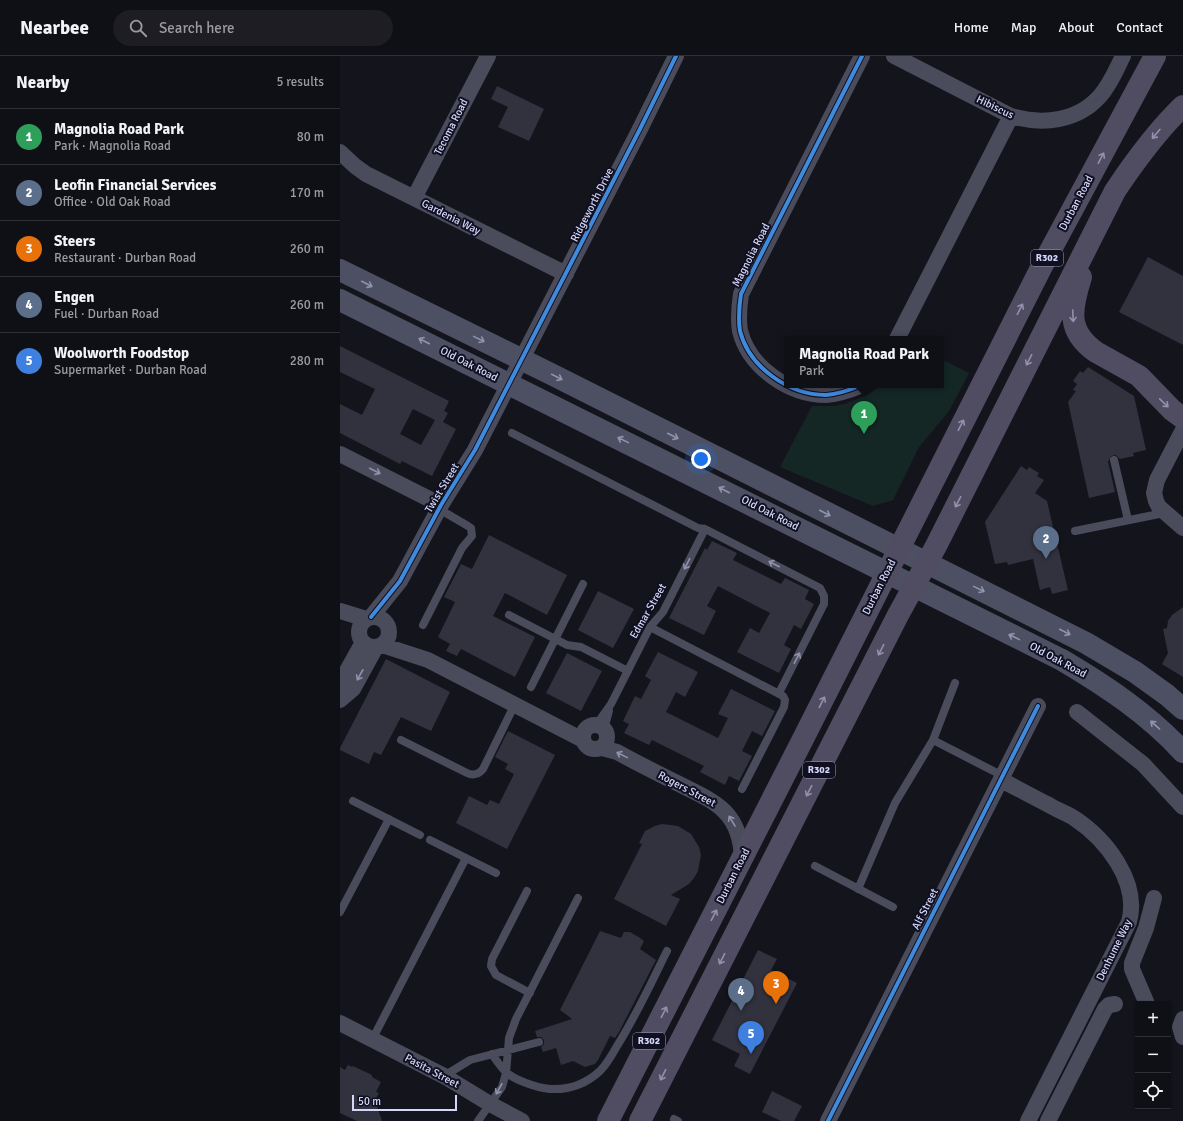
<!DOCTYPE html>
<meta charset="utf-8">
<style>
body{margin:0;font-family:Signika,sans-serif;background:#1d1d23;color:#f1f3f6}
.controls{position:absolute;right:12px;bottom:12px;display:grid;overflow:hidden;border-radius:0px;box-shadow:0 1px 3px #0004}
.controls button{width:36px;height:36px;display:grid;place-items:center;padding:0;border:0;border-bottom:1px solid #2f2f35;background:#0f0f16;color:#f1f3f6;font:20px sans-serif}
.scale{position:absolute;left:12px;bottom:10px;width:105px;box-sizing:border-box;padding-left:4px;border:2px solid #d5d7fa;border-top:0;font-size:11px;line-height:14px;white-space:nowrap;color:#d5d7fa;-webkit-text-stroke:3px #101021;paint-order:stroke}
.you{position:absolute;left:361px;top:403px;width:14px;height:14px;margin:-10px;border:3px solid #fff;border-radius:50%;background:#1a73e8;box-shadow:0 0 0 6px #1a73e833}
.badge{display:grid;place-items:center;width:26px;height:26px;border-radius:50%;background:#2563eb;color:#fff;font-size:13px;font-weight:700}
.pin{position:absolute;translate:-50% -33px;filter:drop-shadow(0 1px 2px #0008)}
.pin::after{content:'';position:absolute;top:21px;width:14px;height:12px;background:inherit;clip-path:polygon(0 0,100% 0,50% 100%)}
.popup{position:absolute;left:444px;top:280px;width:160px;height:52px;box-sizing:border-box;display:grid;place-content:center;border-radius:0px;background:#0f0f16;filter:drop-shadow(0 1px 3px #0005);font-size:13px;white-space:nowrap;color:#9b9ca1}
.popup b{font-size:15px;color:#f1f3f6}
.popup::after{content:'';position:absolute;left:50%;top:100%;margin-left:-8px;border:8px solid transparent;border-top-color:#0f0f16}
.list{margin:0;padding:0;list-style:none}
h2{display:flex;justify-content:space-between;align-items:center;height:52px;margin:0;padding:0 16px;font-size:17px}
h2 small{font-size:13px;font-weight:400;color:#9b9ca1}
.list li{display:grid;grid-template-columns:26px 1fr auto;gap:12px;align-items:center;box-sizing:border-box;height:56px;padding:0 16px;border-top:1px solid #2f2f35}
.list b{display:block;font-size:15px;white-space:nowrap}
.list p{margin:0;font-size:13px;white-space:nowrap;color:#9b9ca1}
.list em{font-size:13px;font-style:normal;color:#9b9ca1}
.icon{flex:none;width:22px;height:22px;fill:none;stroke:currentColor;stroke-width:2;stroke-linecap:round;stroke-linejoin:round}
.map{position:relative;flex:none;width:843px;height:1065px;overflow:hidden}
header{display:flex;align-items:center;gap:24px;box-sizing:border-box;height:56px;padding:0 20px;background:#0f0f16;border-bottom:1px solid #2f2f35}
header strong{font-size:19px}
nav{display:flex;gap:22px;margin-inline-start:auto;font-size:14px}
.search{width:280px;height:36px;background:#1d1d23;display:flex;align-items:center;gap:10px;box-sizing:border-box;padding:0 14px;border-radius:22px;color:#9b9ca1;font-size:15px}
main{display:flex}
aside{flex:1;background:#0f0f16}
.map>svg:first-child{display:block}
.green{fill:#142724}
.building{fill:#32323f;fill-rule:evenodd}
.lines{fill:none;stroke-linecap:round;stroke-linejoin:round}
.service{stroke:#4a4c5c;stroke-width:8}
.minor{stroke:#4a4c5c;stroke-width:16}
.secondary{stroke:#4d5063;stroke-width:22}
.primary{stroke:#504c62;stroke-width:22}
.cycleway-casing{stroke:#101021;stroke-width:6}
.cycleway{stroke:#408adc;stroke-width:4}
.oneway{stroke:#9292ae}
.oneway2{stroke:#9194ae}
.oneway3{stroke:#9092ab}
.labels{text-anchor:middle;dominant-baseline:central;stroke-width:4;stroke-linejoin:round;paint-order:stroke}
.shield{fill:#101021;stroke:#9a9bb9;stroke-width:1}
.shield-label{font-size:10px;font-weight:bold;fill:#d5d7fa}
.street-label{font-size:11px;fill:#d5d7fa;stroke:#101021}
</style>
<header>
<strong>Nearbee</strong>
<div class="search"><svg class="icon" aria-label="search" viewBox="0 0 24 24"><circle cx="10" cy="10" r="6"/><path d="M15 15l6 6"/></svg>Search here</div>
<nav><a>Home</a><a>Map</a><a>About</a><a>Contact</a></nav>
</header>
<main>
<aside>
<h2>Nearby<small>5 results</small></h2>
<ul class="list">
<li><span class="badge" style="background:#2e9e5b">1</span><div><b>Magnolia Road Park</b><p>Park · Magnolia Road</p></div><em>80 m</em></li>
<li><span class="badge" style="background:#5c6f8a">2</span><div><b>Leofin Financial Services</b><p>Office · Old Oak Road</p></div><em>170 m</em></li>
<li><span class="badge" style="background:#e8710a">3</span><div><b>Steers</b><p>Restaurant · Durban Road</p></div><em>260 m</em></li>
<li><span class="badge" style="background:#5c6f8a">4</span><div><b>Engen</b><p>Fuel · Durban Road</p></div><em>260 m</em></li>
<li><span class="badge" style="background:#3f7fe0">5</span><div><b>Woolworth Foodstop</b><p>Supermarket · Durban Road</p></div><em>280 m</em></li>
</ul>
</aside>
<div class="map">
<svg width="843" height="1065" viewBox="0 0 843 1065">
<rect width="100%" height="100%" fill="#14141d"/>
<path class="green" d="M601 303 629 317 609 355 579 391 553 444 533 450 440 411 472 350H494L504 348 526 340 542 329H601Z"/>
<path class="building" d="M157 30 204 53 189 85 158 71 168 51 151 43Z
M808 201 843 220V289L779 256Z
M0 290 109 345 104 355 108 357 103 366 116 373 92 420 62 405 60 408 0 377V348L22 359 35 333 0 316ZM73 353 95 364 81 389 60 378Z
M748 311 794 340 806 394 793 397 794 400 780 403 776 399 771 400 768 406 775 436 749 442 728 346 736 335 733 334 737 328 733 325 740 315 743 317Z
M681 410 687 414 689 411 699 417 697 420 704 424 695 437 707 445 728 534 712 538 710 531 700 534 693 503 668 509 667 506 655 508 645 466Z
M149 479 227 519 207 559 165 537 153 560 195 581 175 621 121 593 117 600 106 595 110 588 98 581 115 546 104 541 121 508 132 513Z
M372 485 397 497 393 504 441 528 445 522 469 534 465 543 474 548 461 573 454 569 444 589 451 593 439 617 397 596 410 572 419 577 430 557 378 530 367 550 376 555 364 579 329 562 365 492 367 494Z
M258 535 294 553 273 592 238 574Z
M843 551V621L822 608 828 597 823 573 827 572 828 565 832 559Z
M318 596 358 616 345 641 336 636 326 656 378 682 388 662 378 658 391 633 435 655 422 680 412 675 402 695 412 700 399 725 389 720 385 729 360 716 364 710 312 684 309 689 284 677 289 668 283 665 295 640 301 643 311 624 305 620Z
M227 597 262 615 241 655 206 637Z
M46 603 110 636 91 675 61 661 41 699 34 696 29 708 0 694V692Z
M168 675 215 699 167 793 116 767 129 740 147 749 150 744 159 748 174 718 165 713 168 708 155 701Z
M322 768 338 770 351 778 359 791 361 799 358 815 354 822 349 828 331 839 340 843 326 870 274 843 302 788 299 787 305 775 315 770Z
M260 875 281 882 284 876H290L300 882 304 885 300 893 316 904 279 976 275 982 270 980 258 1004 255 1008 245 1011 233 1005 221 1009 216 992 203 996 201 991 204 988V984L201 981H197L195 975 232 963 220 954Z
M418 894 437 903 431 914 457 927 410 1018 394 1010 400 998 372 984Z
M8 1009 12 1011 13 1010 32 1019V1021L41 1026 36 1036 39 1037 35 1044 42 1065H17L0 1057V1011L5 1014Z
M432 1035 462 1050 454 1065H441L422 1056Z"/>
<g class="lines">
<path class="service" d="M172 377 358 472 365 473 480 532 484 540V548L439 637
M774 404 788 464
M735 475 824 457
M169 559 227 589 241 591 288 615
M83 569 122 492 132 480 131 472 128 470 99 453
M310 571 443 640 445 644 444 651 402 733
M191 631 243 528
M256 669 271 648 310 571 323 556 365 473
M264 673 269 655
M61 684 127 717C133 720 139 718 143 713L175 648
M593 684 663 720
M13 745 80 779
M90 784 156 817
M475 810 553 851
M518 833 555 747 593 684 615 627
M187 835 152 903 151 910 156 919 190 937
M0 856 49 763
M32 984 126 802
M152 998C156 1004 160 1010 165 1015 173 1024 198 1032 210 1033 228 1034 246 1028 260 1015 267 1008 272 999 277 990 296 960 311 927 327 895
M104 1020 130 1004 199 986
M334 1063 338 1065
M138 1065 162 1031 166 1017 169 982 176 963 238 842"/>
<path class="minor" d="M554 0 671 60C702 69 737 66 760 40 770 29 776 14 783 0
M0 96 15 110 26 118 226 218
M74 142 148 0
M557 283 671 60
M522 329C510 334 499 338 486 339 449 339 409 311 400 275 398 262 399 251 401 238L522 0
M843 374 817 424 814 437 816 445 819 451 843 472
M0 398 101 449
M0 555 26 563
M19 576a15 15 0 1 1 30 0a15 15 0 1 1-30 0Z
M31 561 60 525 101 449 135 394 300 73 336 0
M42 589 88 604 243 684
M0 637 2 624 23 586
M0 644 13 633 36 591
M737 656 803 708 843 751
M243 681a12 12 0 1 1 24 0a12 12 0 1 1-24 0Z
M262 692 277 696C297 707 317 717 337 727 375 746 400 755 402 802
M661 724C677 732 693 741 709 749 717 754 726 757 734 762 766 783 800 826 789 866L688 1065
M807 948 792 913V907L806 872 814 842
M843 963 840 971 843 981
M0 967 104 1020 150 1048 182 1065
M488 1065 698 650
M708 1065 765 953 769 949 775 948"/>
<path class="secondary" d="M0 214 211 318 746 587 795 616 827 639 843 653
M0 244 722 604C766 630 808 658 843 696"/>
<path class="primary" d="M741 221C731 253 726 275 756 296L799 320 832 354 843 362
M268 1065 464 681 702 210 815 0
M300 1065 558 559 596 490 775 135C795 105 816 76 843 50"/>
<g class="cycleway-casing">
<path id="cycleway" d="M522 329C510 334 499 338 486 339 449 339 409 311 400 275 398 262 399 251 401 238L522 0
M31 561 60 525 101 449 135 394 300 73 336 0
M488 1065 698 650"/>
</g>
<use href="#cycleway" class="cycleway"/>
</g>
<defs><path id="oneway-shaft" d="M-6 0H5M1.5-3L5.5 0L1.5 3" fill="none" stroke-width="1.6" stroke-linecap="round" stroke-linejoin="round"/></defs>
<g class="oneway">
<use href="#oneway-shaft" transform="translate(816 78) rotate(131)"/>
<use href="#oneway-shaft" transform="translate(761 102) rotate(-62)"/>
<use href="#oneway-shaft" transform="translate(680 253) rotate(-63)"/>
<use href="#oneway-shaft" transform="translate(733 260) rotate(87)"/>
<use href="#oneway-shaft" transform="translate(689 304) rotate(117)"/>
<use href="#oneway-shaft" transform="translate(824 347) rotate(44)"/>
<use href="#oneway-shaft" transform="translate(621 369) rotate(-63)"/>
<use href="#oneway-shaft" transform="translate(618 446) rotate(117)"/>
<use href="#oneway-shaft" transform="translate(541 594) rotate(117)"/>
<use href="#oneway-shaft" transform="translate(482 646) rotate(-63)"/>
<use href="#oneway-shaft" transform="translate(469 735) rotate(117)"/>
<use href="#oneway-shaft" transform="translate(374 859) rotate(-63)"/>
<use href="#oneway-shaft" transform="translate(382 903) rotate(117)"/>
<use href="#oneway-shaft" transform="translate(324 956) rotate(-63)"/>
<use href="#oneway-shaft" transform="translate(323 1019) rotate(117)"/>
</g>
<g class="oneway2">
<use href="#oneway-shaft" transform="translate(27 228) rotate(27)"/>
<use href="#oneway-shaft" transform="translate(139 283) rotate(26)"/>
<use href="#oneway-shaft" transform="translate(84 285) rotate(-153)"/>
<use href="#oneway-shaft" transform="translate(217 321) rotate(27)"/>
<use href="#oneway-shaft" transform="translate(333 380) rotate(27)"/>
<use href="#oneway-shaft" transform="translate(283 384) rotate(-154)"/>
<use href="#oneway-shaft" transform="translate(384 434) rotate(-153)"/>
<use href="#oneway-shaft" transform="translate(485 457) rotate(27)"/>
<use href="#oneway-shaft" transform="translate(639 533) rotate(26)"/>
<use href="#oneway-shaft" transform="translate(725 576) rotate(27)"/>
<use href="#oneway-shaft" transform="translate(674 581) rotate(-154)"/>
<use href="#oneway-shaft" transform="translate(815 669) rotate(-139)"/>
</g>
<g class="oneway3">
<use href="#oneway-shaft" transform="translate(35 415) rotate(27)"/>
<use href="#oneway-shaft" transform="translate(347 508) rotate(117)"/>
<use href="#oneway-shaft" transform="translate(434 508) rotate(-153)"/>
<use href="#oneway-shaft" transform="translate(457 602) rotate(-63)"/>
<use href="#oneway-shaft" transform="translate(20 619) rotate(119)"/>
<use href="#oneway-shaft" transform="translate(282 699) rotate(-154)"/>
<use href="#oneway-shaft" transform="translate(392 765) rotate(-121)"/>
<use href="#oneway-shaft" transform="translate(159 1033) rotate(119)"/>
</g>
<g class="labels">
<g class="shield">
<rect x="691" y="194" width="32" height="16" rx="3"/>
<rect x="463" y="706" width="32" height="16" rx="3"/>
<rect x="293" y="977" width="32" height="16" rx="3"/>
</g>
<g class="shield-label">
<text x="707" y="202">R302</text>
<text x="479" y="714">R302</text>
<text x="309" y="985">R302</text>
</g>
<g class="street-label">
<text transform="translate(655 51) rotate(26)">Hibiscus</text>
<text transform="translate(111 71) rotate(-63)">Tecoma Road</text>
<text transform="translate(736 147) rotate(-62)">Durban Road</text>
<text transform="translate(252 149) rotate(-63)">Ridgeworth Drive</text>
<text transform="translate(111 161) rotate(27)">Gardenia Way</text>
<text transform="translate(411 199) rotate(-63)">Magnolia Road</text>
<text transform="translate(129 308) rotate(27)">Old Oak Road</text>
<text transform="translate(102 432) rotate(-59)">Twist Street</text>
<text transform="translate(430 457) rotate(27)">Old Oak Road</text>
<text transform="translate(539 531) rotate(-63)">Durban Road</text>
<text transform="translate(308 555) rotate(-60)">Edmar Street</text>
<text transform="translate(718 604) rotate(28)">Old Oak Road</text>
<text transform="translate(347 733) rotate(28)">Rogers Street</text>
<text transform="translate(393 820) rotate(-63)">Durban Road</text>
<text transform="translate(585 853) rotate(-63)">Alf Street</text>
<text transform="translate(774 894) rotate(-64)">Denhume Way</text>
<text transform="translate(92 1015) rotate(28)">Pasita Street</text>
</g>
</g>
</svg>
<div class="controls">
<button>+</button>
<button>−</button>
<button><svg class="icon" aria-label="locate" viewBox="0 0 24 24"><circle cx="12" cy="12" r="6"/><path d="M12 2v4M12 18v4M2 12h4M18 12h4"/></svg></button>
</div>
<div class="scale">50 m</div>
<div class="you"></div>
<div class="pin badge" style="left:524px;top:378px;background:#2e9e5b">1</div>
<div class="popup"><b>Magnolia Road Park</b>Park</div>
<div class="pin badge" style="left:706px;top:503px;background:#5c6f8a">2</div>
<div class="pin badge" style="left:436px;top:948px;background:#e8710a">3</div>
<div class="pin badge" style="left:401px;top:955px;background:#5c6f8a">4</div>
<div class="pin badge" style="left:411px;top:998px;background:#3f7fe0">5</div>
</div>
</main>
